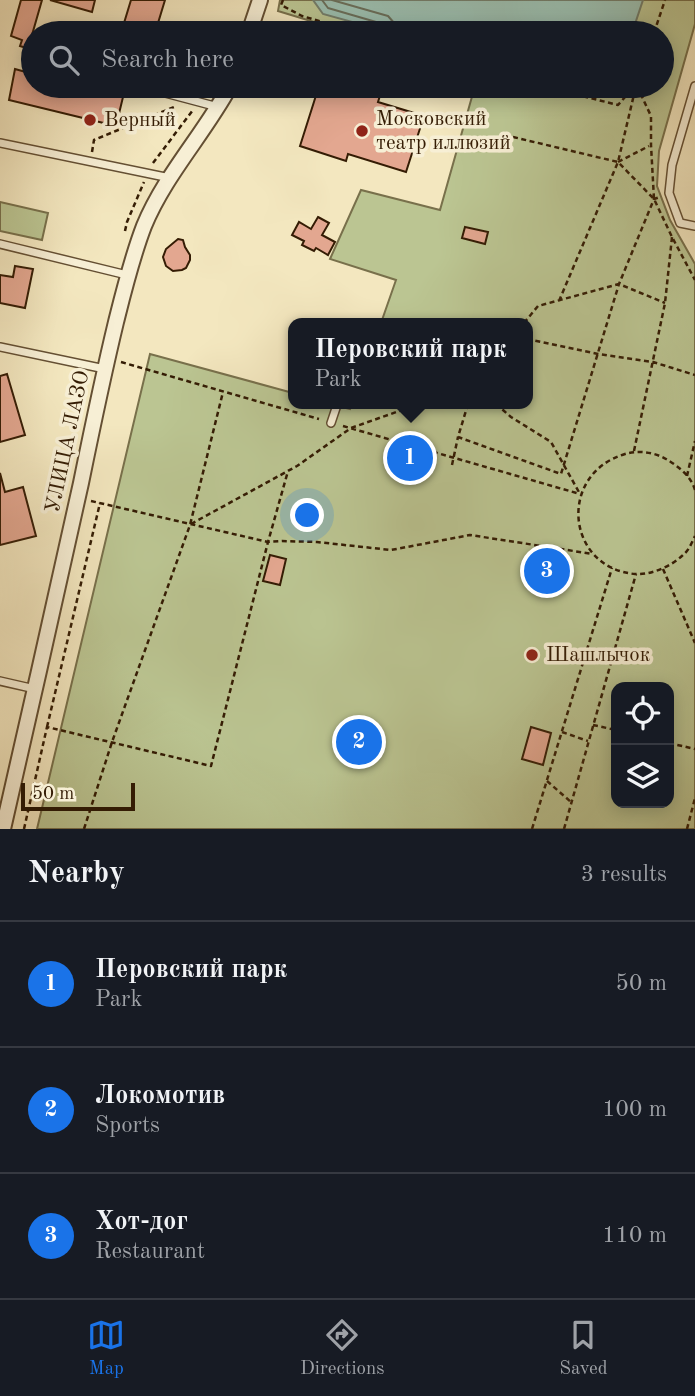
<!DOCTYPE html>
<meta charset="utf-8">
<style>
body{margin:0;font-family:"Old Standard TT",serif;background:#20242c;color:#f1f3f6}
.controls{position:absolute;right:21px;bottom:21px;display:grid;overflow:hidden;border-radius:14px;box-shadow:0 4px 18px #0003}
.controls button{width:63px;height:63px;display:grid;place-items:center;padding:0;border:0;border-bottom:2px solid #363941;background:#171b24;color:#f1f3f6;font:35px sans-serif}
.scale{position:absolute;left:21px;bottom:18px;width:114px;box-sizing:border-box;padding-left:7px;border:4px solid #341c04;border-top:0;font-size:19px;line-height:24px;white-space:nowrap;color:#341c04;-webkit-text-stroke:5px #f7efd5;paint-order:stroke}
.you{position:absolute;left:308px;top:516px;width:24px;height:24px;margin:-18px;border:5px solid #fff;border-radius:50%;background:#1a73e8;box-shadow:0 0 0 10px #1a73e833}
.badge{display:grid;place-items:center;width:46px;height:46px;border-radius:50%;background:#1a73e8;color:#fff;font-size:23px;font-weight:700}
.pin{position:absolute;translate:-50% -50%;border:4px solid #fff;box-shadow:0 2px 7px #0006}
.popup{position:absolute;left:288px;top:318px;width:245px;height:91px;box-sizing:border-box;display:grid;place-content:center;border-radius:14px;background:#171b24;filter:drop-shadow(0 2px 5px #0005);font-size:23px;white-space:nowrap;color:#9ea1a6}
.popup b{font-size:26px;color:#f1f3f6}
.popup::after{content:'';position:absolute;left:50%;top:100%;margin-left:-14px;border:14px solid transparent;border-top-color:#171b24}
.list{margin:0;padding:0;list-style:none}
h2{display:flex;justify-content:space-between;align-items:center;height:91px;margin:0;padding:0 28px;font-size:30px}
h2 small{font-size:23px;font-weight:400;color:#9ea1a6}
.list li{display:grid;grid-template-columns:46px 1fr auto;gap:21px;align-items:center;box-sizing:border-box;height:126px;padding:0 28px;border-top:2px solid #363941}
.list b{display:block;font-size:26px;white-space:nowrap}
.list p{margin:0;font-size:23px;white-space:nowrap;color:#9ea1a6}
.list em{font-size:23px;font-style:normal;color:#9ea1a6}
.icon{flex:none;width:38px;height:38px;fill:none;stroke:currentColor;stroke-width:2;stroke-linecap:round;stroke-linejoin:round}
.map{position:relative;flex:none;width:695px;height:829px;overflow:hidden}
.search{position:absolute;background:#171b24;box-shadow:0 4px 18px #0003;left:21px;right:21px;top:21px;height:77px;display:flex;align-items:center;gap:18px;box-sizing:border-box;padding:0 24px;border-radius:38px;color:#9ea1a6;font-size:26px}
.sheet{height:469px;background:#171b24}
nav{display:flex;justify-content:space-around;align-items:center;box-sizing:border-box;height:98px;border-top:2px solid #363941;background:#171b24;font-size:19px;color:#9ea1a6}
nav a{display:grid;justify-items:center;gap:4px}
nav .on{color:#1a73e8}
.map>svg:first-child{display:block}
.green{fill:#bbc592;stroke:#78704b;stroke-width:2;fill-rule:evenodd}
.water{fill:#9bc0b2;stroke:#727e6c;stroke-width:2}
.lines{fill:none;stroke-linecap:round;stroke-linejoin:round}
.shore{stroke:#686e5b;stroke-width:2}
.building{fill:#e3a790;stroke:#341c04;stroke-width:2}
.service-casing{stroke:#644f33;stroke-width:10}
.minor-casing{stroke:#644f33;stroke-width:18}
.path{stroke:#341c04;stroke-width:2.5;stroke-dasharray:5 3.5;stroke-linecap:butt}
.service{stroke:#f7efd5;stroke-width:7}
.minor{stroke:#f7efd5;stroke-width:14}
.poi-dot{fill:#8f2418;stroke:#f7efd5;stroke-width:2.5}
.labels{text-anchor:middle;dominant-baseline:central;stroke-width:7;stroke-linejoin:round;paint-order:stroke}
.poi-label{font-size:21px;fill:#341c04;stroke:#f7efd5;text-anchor:start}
.street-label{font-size:21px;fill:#341c04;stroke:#f7efd5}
</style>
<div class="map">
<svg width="695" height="829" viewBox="0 0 695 829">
<rect width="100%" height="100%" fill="#f3e7bf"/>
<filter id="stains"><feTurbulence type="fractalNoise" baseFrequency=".00286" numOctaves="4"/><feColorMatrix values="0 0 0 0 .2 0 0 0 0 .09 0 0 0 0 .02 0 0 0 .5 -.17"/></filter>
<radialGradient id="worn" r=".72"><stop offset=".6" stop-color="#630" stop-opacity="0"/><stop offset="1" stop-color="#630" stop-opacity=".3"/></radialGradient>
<path class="green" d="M280 0H695V24L659 151 657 186 670 220 695 264V829H37L150 354 293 393V404H331L350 409 352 404H527V323H381L396 280 330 259 361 190 440 210 475 86H662V33H350L278 11ZM616 687H669V803H616Z
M0 202 48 213 42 240 0 231Z"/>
<path class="water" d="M313 0H643L632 33H392L323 14Z"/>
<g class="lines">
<path class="shore" d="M322 0 328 8 383 24 387 28 388 33
M332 0 388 16 395 24 396 33"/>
</g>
<path class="building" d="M21 0H42L32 35 33 36V50L20 46 22 40 11 36Z
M50 0H95L92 12Z
M131 0H165L155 33H121Z
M15 69 33 74V86H78L123 97 116 126 9 100Z
M319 86H383L378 102 424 116 406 172 348 154 346 161 300 146Z
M318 217 329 223 322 235 335 242 328 255 316 248 314 251 302 245 304 241 292 235 299 222 311 229Z
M465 227 488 232 485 244 462 238Z
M178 239 183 240 185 247 190 255V260L186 268 182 270 173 271 166 266 163 257 166 249Z
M15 266 33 269 25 308 0 303V275L13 277Z
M7 374 25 435 0 442V376Z
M0 473 5 492 23 487 36 536 0 545Z
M270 555 286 559 280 585 263 581Z
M531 727 551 733 543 765 522 759Z"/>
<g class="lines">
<g class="service-casing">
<path id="service" d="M139 86 218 107
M695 86 672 165 669 193 680 223 695 226
M0 143 170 178
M0 244 127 275
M0 347 105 369
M331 423 337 405
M0 681 35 689"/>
</g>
<g class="minor-casing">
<path id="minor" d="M249 33 260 0
M3 829C29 714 56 598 81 483 92 429 103 376 116 322 124 290 132 257 144 226 165 175 204 134 230 86"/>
</g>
<path class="path" d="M283 0 281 5 302 16 360 33
M654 33 665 0
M542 86 618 105 634 87
M637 86 651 116V145L654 199
M513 137 618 162 654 199 672 237 695 280
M92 152 94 140 174 107
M618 162 649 146
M153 163 193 110
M125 231 127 222 144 182
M559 301 618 162 636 86
M524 323 538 306 619 284 665 303
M527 339 598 354 653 362 695 375
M121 362 319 419
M468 404 458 437 561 474 619 284 654 199 660 197
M496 404 511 417 551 442 580 494
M343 426 580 494
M392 449 395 441
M634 451 665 303 672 237
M452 465 458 437
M687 476 695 441
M695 490C691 476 678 466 666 459 654 452 638 450 625 454 557 474 566 568 635 574 652 575 672 566 684 554 689 550 692 542 695 536
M91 501 268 542 282 541 317 542 391 550 470 535 593 554
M191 524 297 466 351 428 419 404
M663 569 695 643
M593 725 616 730
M47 727 100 503
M562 732 588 741
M669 743 695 749
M547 781 571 802
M24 829 47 727 211 766 268 542 288 471
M84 829 112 742 190 525 223 392
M532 829 612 568
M564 829 636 574
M687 829 695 798"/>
<use href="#service" class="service"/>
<use href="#minor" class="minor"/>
</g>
<g class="poi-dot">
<circle cx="90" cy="120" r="7"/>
<circle cx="362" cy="131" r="7"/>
<circle cx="532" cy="655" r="7"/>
</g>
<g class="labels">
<g class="poi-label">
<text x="376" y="119">Московский<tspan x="376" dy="24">театр иллюзий</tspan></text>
<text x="104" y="120">Верный</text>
<text x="546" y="655">Шашлычок</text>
</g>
<g class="street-label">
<text transform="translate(68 442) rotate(-78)">УЛИЦА ЛАЗО</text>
</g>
</g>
<rect width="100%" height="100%" filter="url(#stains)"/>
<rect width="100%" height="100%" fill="url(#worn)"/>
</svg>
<div class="controls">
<button><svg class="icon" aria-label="locate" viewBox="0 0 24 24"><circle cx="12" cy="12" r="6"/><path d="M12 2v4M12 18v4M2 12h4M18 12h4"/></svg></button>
<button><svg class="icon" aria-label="layers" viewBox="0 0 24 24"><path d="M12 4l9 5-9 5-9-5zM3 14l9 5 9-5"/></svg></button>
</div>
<div class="scale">50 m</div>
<div class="you"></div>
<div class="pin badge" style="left:410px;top:458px">1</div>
<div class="popup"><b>Перовский парк</b>Park</div>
<div class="pin badge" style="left:359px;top:742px">2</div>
<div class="pin badge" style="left:547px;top:571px">3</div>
<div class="search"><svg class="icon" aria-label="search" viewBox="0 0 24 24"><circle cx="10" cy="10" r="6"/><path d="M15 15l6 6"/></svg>Search here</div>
</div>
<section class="sheet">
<h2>Nearby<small>3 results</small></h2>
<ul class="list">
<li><span class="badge">1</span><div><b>Перовский парк</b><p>Park</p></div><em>50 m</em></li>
<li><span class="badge">2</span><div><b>Локомотив</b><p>Sports</p></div><em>100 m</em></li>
<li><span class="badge">3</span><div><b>Хот-дог</b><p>Restaurant</p></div><em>110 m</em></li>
</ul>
</section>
<nav>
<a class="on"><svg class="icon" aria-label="map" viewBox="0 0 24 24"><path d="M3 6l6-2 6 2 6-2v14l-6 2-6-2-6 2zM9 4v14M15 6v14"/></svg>Map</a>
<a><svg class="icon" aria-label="directions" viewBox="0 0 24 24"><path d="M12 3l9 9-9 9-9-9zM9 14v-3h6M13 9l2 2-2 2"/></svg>Directions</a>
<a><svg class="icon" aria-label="saved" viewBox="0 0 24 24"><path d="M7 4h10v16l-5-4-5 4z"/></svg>Saved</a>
</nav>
